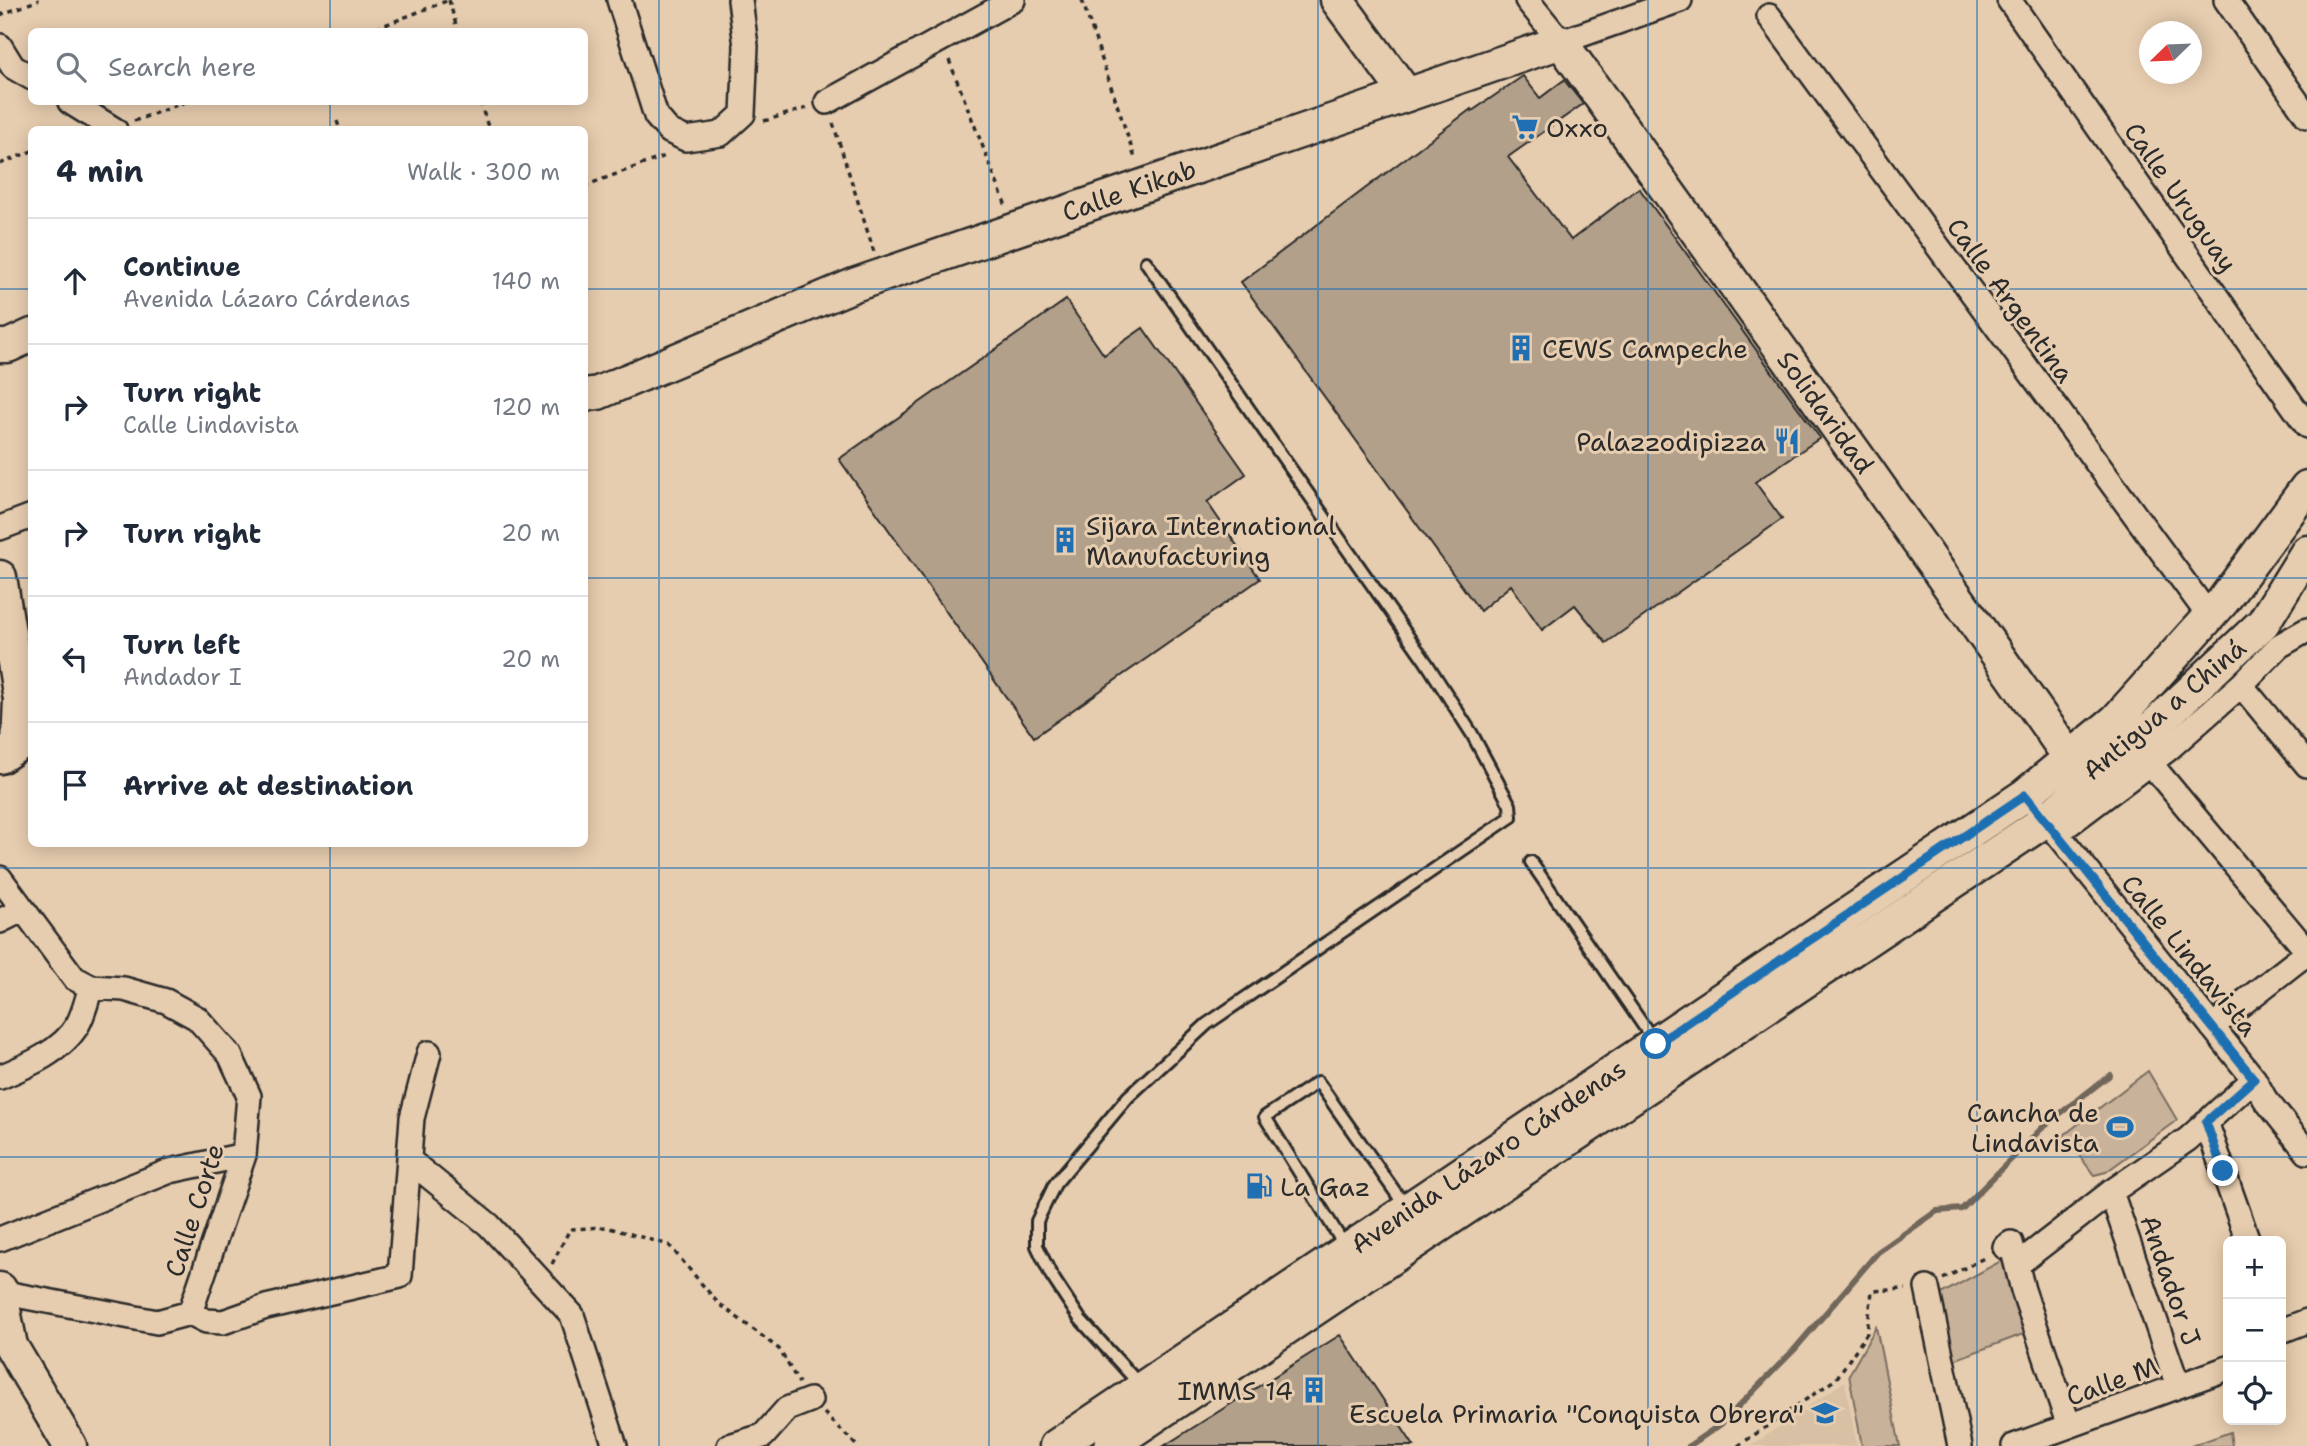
<!DOCTYPE html>
<meta charset="utf-8">
<style>
body{margin:0;font-family:"Shantell Sans",sans-serif;background:#f2f2f3;color:#1f2937}
.controls{position:absolute;right:21px;bottom:21px;display:grid;overflow:hidden;border-radius:10px;box-shadow:0 4px 18px #0003}
.controls button{width:63px;height:63px;display:grid;place-items:center;padding:0;border:0;border-bottom:2px solid #e0e1e3;background:#fff;color:#1f2937;font:35px sans-serif}
.compass{position:absolute;left:2139px;top:21px;width:63px;height:63px;border-radius:50%;background:#fff;box-shadow:0 4px 18px #0003;rotate:247deg}
.stop{position:absolute;width:21px;height:21px;margin:-16px;border:5px solid #1f6fb2;border-radius:50%;background:#fff}
.stop.end{background:#1f6fb2;border-color:#fff;box-shadow:0 2px 7px #0008}
.list{margin:0;padding:0;list-style:none}
h2{display:flex;justify-content:space-between;align-items:center;height:91px;margin:0;padding:0 28px;font-size:30px}
h2 small{font-size:23px;font-weight:400;color:#747a83}
.list li{display:grid;grid-template-columns:46px 1fr auto;gap:21px;align-items:center;box-sizing:border-box;height:126px;padding:0 28px;border-top:2px solid #e0e1e3}
.list b{display:block;font-size:26px;white-space:nowrap}
.list p{margin:0;font-size:23px;white-space:nowrap;color:#747a83}
.list em{font-size:23px;font-style:normal;color:#747a83}
.icon{flex:none;width:38px;height:38px;fill:none;stroke:currentColor;stroke-width:2;stroke-linecap:round;stroke-linejoin:round}
.map{position:relative;flex:none;width:2307px;height:1446px;overflow:hidden}
.search{position:absolute;background:#fff;box-shadow:0 4px 18px #0003;left:28px;top:28px;width:560px;height:77px;display:flex;align-items:center;gap:18px;box-sizing:border-box;padding:0 24px;border-radius:10px;color:#747a83;font-size:26px}
.panel{position:absolute;background:#fff;box-shadow:0 4px 18px #0003;left:28px;top:126px;width:560px;height:721px;border-radius:10px}
.map>svg:first-child{display:block}
.built{fill:#d7c0a4}
.green{fill:#c8b299;stroke:#7a6e62;stroke-width:2}
.lines{fill:none;stroke-linecap:round;stroke-linejoin:round}
.stream{stroke:#6f665a;stroke-width:6}
.building{fill:#b2a08b;stroke:#2b2b2b;stroke-width:2}
.lane-casing{stroke:#2b2b2b;stroke-width:16}
.street-casing{stroke:#2b2b2b;stroke-width:28}
.secondary-casing{stroke:#2b2b2b;stroke-width:37}
.path{stroke:#2b2b2b;stroke-width:3.5;stroke-dasharray:5 5;stroke-linecap:butt}
.lane{stroke:#e7cdaf;stroke-width:10}
.street{stroke:#e7cdaf;stroke-width:23}
.secondary{stroke:#e7cdaf;stroke-width:32}
.route{stroke:#1f6fb2;stroke-width:9}
.grid{fill:none;stroke:#1f6fb2;stroke-width:2;stroke-opacity:0.55}
.labels{text-anchor:middle;dominant-baseline:central;stroke-width:6;stroke-linejoin:round;paint-order:stroke}
.poi-label{font-size:26px;fill:#2b2b2b;stroke:#e7cdaf;text-anchor:start}
.street-label{font-size:26px;fill:#2b2b2b;stroke:#e7cdaf}
</style>
<div class="map">
<svg width="2307" height="1446" viewBox="0 0 2307 1446">
<rect width="100%" height="100%" fill="#e7cdaf"/>
<filter id="ink" filterUnits="userSpaceOnUse"><feTurbulence type="fractalNoise" baseFrequency=".0143" numOctaves="2"/><feDisplacementMap in="SourceGraphic" scale="14" xChannelSelector="R" yChannelSelector="G"/><feConvolveMatrix kernelMatrix="1 2 1 2 8 2 1 2 1" color-interpolation-filters="sRGB"/></filter>
<g filter="url(#ink)">
<path class="built" d="M1845 1381 1857 1446H1751Z"/>
<path class="green" d="M2148 1071 2177 1120 2106 1172 2094 1175 2064 1135Z
M2010 1256 2026 1333 1954 1360 1939 1295Z
M1876 1327 1900 1446H1862L1849 1375Z
M2230 1432 2232 1446H2191Z"/>
<g class="lines">
<path class="stream" d="M1689 1446 1721 1424 1794 1350 1878 1252 1937 1211 1962 1209 2044 1126 2110 1075"/>
</g>
<path class="building" d="M1523 76 1540 98 1564 80 1583 104 1508 157 1571 240 1639 188 1820 438 1755 482 1782 519 1606 643 1575 605 1542 630 1511 585 1480 611 1241 282 1471 109 1472 111Z
M1066 300 1104 355 1143 328 1246 474 1207 502 1260 579 1034 737 839 459Z
M1340 1335 1414 1446H1164Z"/>
<g class="lines">
<g class="lane-casing">
<path id="lane" d="M1531 862 1654 1041
M1346 1248 1265 1117 1318 1082 1405 1206
M1140 1385 1080 1319 1051 1275 1037 1246V1221L1055 1184 1128 1097 1207 1024 1511 817 1510 805 1472 734 1426 662 1146 262"/>
</g>
<g class="street-casing">
<path id="street" d="M619 0 656 116 669 131 686 139 721 134 743 114 746 46 740 0
M1527 0 1561 42 1680 0
M2009 0 2307 426
M2226 0 2307 116
M1769 16 2209 616
M0 46 13 67 32 78
M70 102 115 130
M827 102 1013 0
M0 528 32 516
M2241 685 2307 765
M2150 763 2307 951
M2037 808 2254 1079 2265 1099 2307 1152
M2057 833 2167 750 2241 685 2279 646 2307 630
M0 878 74 978 91 987 124 989 166 1001 197 1018 230 1055 249 1096 244 1155 190 1313
M0 921 22 910
M2212 1027 2307 953
M0 1077C27 1066 63 1051 78 1024 84 1013 87 999 91 987
M2206 1122 2248 1241
M409 1160 489 1225 572 1315 615 1446
M2111 1192 2178 1386
M0 1239 170 1171 244 1155
M2005 1247 2011 1243 2023 1290 2069 1426
M2017 1265 2111 1192 2188 1139 2254 1079
M1927 1288 1960 1446
M0 1292 157 1322 190 1313 206 1321 223 1322 266 1307 400 1276 412 1118 429 1053
M2281 1331 2307 1321
M729 1446 763 1436 787 1409 810 1400
M2014 1446 2228 1368"/>
</g>
<g class="secondary-casing">
<path id="secondary" d="M1337 0 1407 95
M0 346H8L32 335
M584 395 598 393 854 285 1561 42 1866 468 2070 758
M0 577 20 699 18 745 0 757
M0 1289 11 1346 70 1446
M1056 1446 2025 795 2116 720 2223 601 2307 487
M1110 1446 2046 820 2137 742 2263 623 2307 552"/>
</g>
<path class="path" d="M449 0 458 32
M1082 0 1136 161
M0 15 39 0
M367 32 449 0
M949 60 1006 206
M480 102 489 130
M134 121 185 102
M337 121 340 130
M764 121 807 108
M833 123 874 252
M0 164 32 151
M584 186 668 155
M552 1264 570 1229 606 1227 669 1245 717 1302 779 1349 799 1383
M1943 1279 1986 1257
M824 1413 857 1446
M1738 1446 1836 1379 1867 1333 1872 1291 1906 1289"/>
<use href="#lane" class="lane"/>
<use href="#street" class="street"/>
<use href="#secondary" class="secondary"/>
</g>
</g>
<g class="lines" filter="url(#ink)">
<path class="route" d="M1656 1044 2025 795 2254 1079 2206 1122 2223 1171"/>
</g>
<path class="grid" d="M330 0V32M659 0V1446M989 0V1446M1318 0V1446M1648 0V1446M1977 0V1446M330 102V130M0 289H32M584 289H2307M0 578H32M584 578H2307M330 844V1446M0 868H2307M0 1157H2307"/>
<defs>
<g id="supermarket-bare" transform="scale(2.1)"><path d="M-6-5.5h2.5l.6 2H6L4.5 2H-2.5L-4.4-4H-6ZM-1.5 3.2a1.3 1.3 0 1 0 .1 0ZM3 3.2a1.3 1.3 0 1 0 .1 0Z" fill="#1f6fb2" stroke="#e7cdaf" stroke-width="2.5" paint-order="stroke"/></g>
<g id="building-bare" transform="scale(2.1)"><path d="M-4-6H4V6H1V3H-1V6H-4ZM-2.5-4.3h1.7v1.8h-1.7ZM.8-4.3h1.7v1.8H.8ZM-2.5-1h1.7V.8h-1.7ZM.8-1h1.7V.8H.8Z" fill="#1f6fb2" stroke="#e7cdaf" stroke-width="2.5" paint-order="stroke"/></g>
<g id="restaurant-bare" transform="scale(2.1)"><path d="M-5-6h1v4h1v-4h1v4h1v-4h1v5L-1.5 .5V6h-2V.5L-5-1ZM5-6V6H3V1.5H1.5Q1.5-4 5-6Z" fill="#1f6fb2" stroke="#e7cdaf" stroke-width="2.5" paint-order="stroke"/></g>
<g id="stadium-bare" transform="scale(2.1)"><path d="M0-5a6.5 5 0 1 0 0 10a6.5 5 0 1 0 0-10ZM-3.5-1.8h7v3.6h-7Z" fill="#1f6fb2" stroke="#e7cdaf" stroke-width="2.5" paint-order="stroke"/></g>
<g id="fuel-bare" transform="scale(2.1)"><path d="M-5.5-6h7V0h2V4h1.3V-2.5L3-4.5l.8-.8L6-3V5H2.5V1h-1V6h-7ZM-4.2-4.7v3.2H.2V-4.7Z" fill="#1f6fb2" stroke="#e7cdaf" stroke-width="2.5" paint-order="stroke"/></g>
<g id="school-bare" transform="scale(2.1)"><path d="M0-5L7-2L0 1L-7-2ZM-4 1L0 2.5L4 1V4Q0 6-4 4Z" fill="#1f6fb2" stroke="#e7cdaf" stroke-width="2.5" paint-order="stroke"/></g>
</defs>
<g fill-rule="evenodd">
<use href="#supermarket-bare" x="1525" y="127"/>
<use href="#building-bare" x="1521" y="348"/>
<use href="#restaurant-bare" x="1787" y="441"/>
<use href="#building-bare" x="1065" y="540"/>
<use href="#stadium-bare" x="2120" y="1127"/>
<use href="#fuel-bare" x="1259" y="1186"/>
<use href="#building-bare" x="1314" y="1390"/>
<use href="#school-bare" x="1825" y="1413"/>
</g>
<g class="labels">
<g class="poi-label">
<text x="1546" y="127">Oxxo</text>
<text x="1542" y="348">CEWS Campeche</text>
<text x="1766" y="441" text-anchor="end">Palazzodipizza</text>
<text x="1086" y="525">Sijara International<tspan x="1086" dy="30">Manufacturing</tspan></text>
<text x="2099" y="1112" text-anchor="end">Cancha de<tspan x="2099" dy="30">Lindavista</tspan></text>
<text x="1280" y="1186">La Gaz</text>
<text x="1293" y="1390" text-anchor="end">IMMS 14</text>
<text x="1804" y="1413" text-anchor="end">Escuela Primaria "Conquista Obrera"</text>
</g>
<g class="street-label">
<text transform="translate(1129 190) rotate(-19)">Calle Kikab</text>
<text transform="translate(2181 197) rotate(55)">Calle Uruguay</text>
<text transform="translate(2011 300) rotate(54)">Calle Argentina</text>
<text transform="translate(1826 412) rotate(54)">Solidaridad</text>
<text transform="translate(2164 709) rotate(-40)">Antigua a Chiná</text>
<text transform="translate(2190 955) rotate(51)">Calle Lindavista</text>
<text transform="translate(1488 1156) rotate(-34)">Avenida Lázaro Cárdenas</text>
<text transform="translate(194 1210) rotate(-72)">Calle Corte</text>
<text transform="translate(2171 1280) rotate(71)">Andador J</text>
<text transform="translate(2112 1381) rotate(-20)">Calle M</text>
</g>
</g>
</svg>
<div class="controls">
<button>+</button>
<button>−</button>
<button><svg class="icon" aria-label="locate" viewBox="0 0 24 24"><circle cx="12" cy="12" r="6"/><path d="M12 2v4M12 18v4M2 12h4M18 12h4"/></svg></button>
</div>
<svg class="compass" viewBox="-18 -18 36 36"><path d="M0-13l5 13h-10z" fill="#e53935"/><path d="M0 13l5-13h-10z" fill="#747a83"/></svg>
<div class="stop" style="left:1656px;top:1044px"></div>
<div class="stop end" style="left:2223px;top:1171px"></div>
<div class="search"><svg class="icon" aria-label="search" viewBox="0 0 24 24"><circle cx="10" cy="10" r="6"/><path d="M15 15l6 6"/></svg>Search here</div>
<section class="panel">
<h2>4 min<small>Walk · 300 m</small></h2>
<ul class="list">
<li><svg class="icon" aria-label="ahead" viewBox="0 0 24 24"><path d="M12 20V5M6 11l6-6 6 6"/></svg><div><b>Continue</b><p>Avenida Lázaro Cárdenas</p></div><em>140 m</em></li>
<li><svg class="icon" aria-label="right" viewBox="0 0 24 24"><path d="M7 20v-9h11M14 6l5 5-5 5"/></svg><div><b>Turn right</b><p>Calle Lindavista</p></div><em>120 m</em></li>
<li><svg class="icon" aria-label="right" viewBox="0 0 24 24"><path d="M7 20v-9h11M14 6l5 5-5 5"/></svg><div><b>Turn right</b></div><em>20 m</em></li>
<li><svg class="icon" aria-label="left" viewBox="0 0 24 24"><path d="M17 20v-9H6M10 6l-5 5 5 5"/></svg><div><b>Turn left</b><p>Andador I</p></div><em>20 m</em></li>
<li><svg class="icon" aria-label="arrive" viewBox="0 0 24 24"><path d="M6 21V4h12l-3 4 3 4H6"/></svg><div><b>Arrive at destination</b></div></li>
</ul>
</section>
</div>
